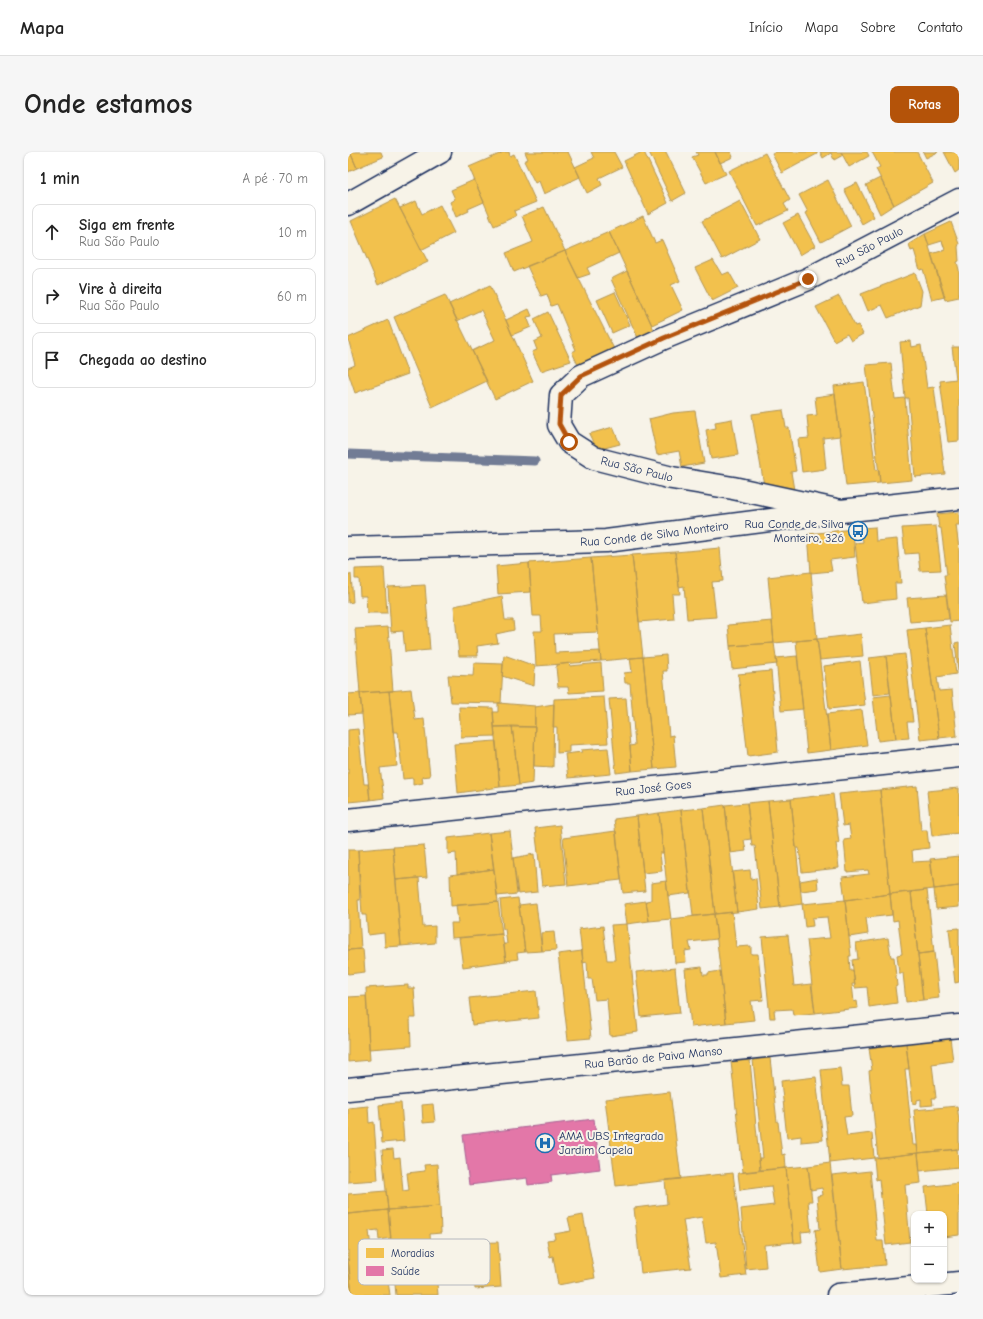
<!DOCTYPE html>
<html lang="pt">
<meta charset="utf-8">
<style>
body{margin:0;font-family:"Comic Neue",sans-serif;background:#f6f6f6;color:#222}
.controls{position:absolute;right:12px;bottom:12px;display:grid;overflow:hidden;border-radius:8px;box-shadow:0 1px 3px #0004}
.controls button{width:36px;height:36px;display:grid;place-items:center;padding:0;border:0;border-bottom:1px solid #e0e0e0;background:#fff;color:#222;font:20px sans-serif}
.stop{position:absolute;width:12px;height:12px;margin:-9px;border:3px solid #b45309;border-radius:50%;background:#fff}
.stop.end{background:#b45309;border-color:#fff;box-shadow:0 1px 4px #0008}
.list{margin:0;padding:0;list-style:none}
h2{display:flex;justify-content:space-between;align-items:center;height:52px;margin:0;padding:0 16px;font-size:17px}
h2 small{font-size:13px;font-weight:400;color:#767676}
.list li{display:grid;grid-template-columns:26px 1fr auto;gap:12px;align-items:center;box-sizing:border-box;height:56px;margin:0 8px 8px;padding:0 8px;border:1px solid #e0e0e0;border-radius:8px}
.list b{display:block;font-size:15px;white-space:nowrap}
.list p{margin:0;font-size:13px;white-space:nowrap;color:#767676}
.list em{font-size:13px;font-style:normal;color:#767676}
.icon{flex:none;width:22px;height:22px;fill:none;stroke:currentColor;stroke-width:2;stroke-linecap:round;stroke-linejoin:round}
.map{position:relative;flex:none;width:611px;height:1143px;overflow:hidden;border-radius:8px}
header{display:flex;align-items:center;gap:24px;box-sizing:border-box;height:56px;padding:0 20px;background:#fff;border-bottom:1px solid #e0e0e0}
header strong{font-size:19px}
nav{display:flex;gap:22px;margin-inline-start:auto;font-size:14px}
.intro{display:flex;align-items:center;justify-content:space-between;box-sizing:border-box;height:96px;padding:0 24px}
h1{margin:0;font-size:28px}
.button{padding:10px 18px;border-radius:8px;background:#b45309;color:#fff;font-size:14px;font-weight:700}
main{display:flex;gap:24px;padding:0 24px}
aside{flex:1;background:#fff;border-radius:8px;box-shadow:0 1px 3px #0004}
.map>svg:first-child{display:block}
.homes{fill:#f2c14e;stroke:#b29553}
.health{fill:#e377a8;stroke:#a76192}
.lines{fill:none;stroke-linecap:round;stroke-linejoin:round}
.stream{stroke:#727c95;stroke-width:9}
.minor-casing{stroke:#1b2f5e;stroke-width:25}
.minor{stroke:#f7f3e8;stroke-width:22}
.route{stroke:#b45309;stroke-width:5}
.labels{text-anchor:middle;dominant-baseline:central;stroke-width:4;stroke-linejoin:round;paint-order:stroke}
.street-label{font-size:12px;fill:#1b2f5e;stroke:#f7f3e8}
.poi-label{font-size:12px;fill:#1b2f5e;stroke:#f7f3e8;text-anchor:end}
.key{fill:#f7f3e8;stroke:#b5b8bf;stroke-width:1}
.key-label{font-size:11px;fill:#1b2f5e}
</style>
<header>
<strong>Mapa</strong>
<nav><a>Início</a><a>Mapa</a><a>Sobre</a><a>Contato</a></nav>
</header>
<div class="intro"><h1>Onde estamos</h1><a class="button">Rotas</a></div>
<main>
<aside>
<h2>1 min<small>A pé · 70 m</small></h2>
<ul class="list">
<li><svg class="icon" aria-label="ahead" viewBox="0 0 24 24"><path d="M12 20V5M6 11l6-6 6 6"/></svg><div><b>Siga em frente</b><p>Rua São Paulo</p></div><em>10 m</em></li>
<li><svg class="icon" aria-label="right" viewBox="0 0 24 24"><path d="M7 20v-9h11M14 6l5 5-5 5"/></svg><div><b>Vire à direita</b><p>Rua São Paulo</p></div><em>60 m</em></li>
<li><svg class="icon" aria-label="arrive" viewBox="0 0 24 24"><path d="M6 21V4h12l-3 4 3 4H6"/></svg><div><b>Chegada ao destino</b></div></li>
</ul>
</aside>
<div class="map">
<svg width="611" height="1143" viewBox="0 0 611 1143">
<rect width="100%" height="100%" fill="#f7f3e8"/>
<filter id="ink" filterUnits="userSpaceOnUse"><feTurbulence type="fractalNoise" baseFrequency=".025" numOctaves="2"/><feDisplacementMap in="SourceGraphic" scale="8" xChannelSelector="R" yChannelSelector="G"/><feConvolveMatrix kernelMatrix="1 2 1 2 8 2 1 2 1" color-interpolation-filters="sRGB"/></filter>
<g filter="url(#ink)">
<path class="homes" d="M0 0H2L9 16 0 20Z
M2 0H33L35 5 9 16Z
M156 0H161L162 4 166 2 188 50 166 59 168 64 146 74 121 15Z
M177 0H220L232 25 196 42 191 29 187 31 176 9 180 7Z
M243 0H266L274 15 251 26 254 33 239 41 227 15 246 6Z
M294 0H296L320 51 300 62 276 9Z
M301 0H318L338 41 324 49Z
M348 0H367L378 22 358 31 344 5 350 3Z
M367 0H383L385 5 372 11Z
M428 0H469V2L434 21 424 2Z
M472 0H493L495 3 486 8 483 1 475 6Z
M493 0H519L521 4 501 15Z
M524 0H569L585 31 546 53 528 17 532 15Z
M575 0H590L578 6Z
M596 0H611V18L607 21Z
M417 1 442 48 436 52 440 59 409 74 381 19Z
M532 26 546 53 532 62 518 33Z
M126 28 136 50 120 57 121 59 108 65 102 50 107 47 103 38Z
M480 28 503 74 473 90 458 61 460 60 451 43Z
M509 31 526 65 514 72 496 37Z
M47 47 80 110 30 133 3 69Z
M68 49 74 62 92 53 106 81 73 98 52 56Z
M392 49 412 87 374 107 354 69Z
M196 55 217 99 166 120 158 101 185 90 174 64Z
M450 63 467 94 452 103 435 71Z
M295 64 307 91 314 88 332 129 323 133 335 158 304 173 261 80Z
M603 70 611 92 610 95 611 109 609 110 611 118V145L597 148 583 102 597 98 594 89 581 93 577 82Z
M261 80 271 101 239 116 242 122 230 126 217 99Z
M577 82 597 145 584 148 575 117 572 118 566 98 563 99 561 92Z
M217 99 266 197 230 213 224 200 228 198 209 152 203 154 199 142 193 144 179 114Z
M365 108 374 123 381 120 390 136 364 149 347 116Z
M279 119 306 178 290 186 263 127Z
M567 121 574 139 572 153 540 166 534 153 520 159 513 142Z
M142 133 185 229 147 247 124 199 147 188 133 158 109 169 101 152Z
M267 140 282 173 264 181 249 148Z
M97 143 139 229 84 255 46 165Z
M491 144 507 174 510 173 515 182 503 189 499 182 486 189 468 155Z
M181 157 184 164 179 165 183 175 164 183 158 168Z
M200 160 223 209 193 219 184 200 189 198 186 190 194 186 186 167Z
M40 168 60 222 7 241 0 220V216L7 213 0 186Z
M563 189 564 195 573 193 579 236 586 235 597 322 567 325 560 246H557L552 190Z
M604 195H611V289L600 290 592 229 608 227Z
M543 211 547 247 557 246 564 328 532 331 518 213Z
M516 230 528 318H531L532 331 498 334 486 234Z
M487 242 492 284 475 286 478 317 454 320 450 287 461 286 459 264 469 263 467 245Z
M435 258 438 276H441L448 319 443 320 446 338 416 333 405 270 404 262Z
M347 259 356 311 334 315 331 299 309 303 301 267 325 261Z
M384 267 390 303 363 307 358 278 368 276 367 270Z
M265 275 272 292 249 298 241 282Z
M611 360V373H608L611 397V469L602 470 596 423H599L593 376H591L589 362Z
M588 374 593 418 572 419 570 401 557 402 554 376Z
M527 375 528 389 549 387 553 431H547L548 447 514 451 507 391 515 390 513 376Z
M505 377 507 405 482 408 484 419 463 421 460 382Z
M372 396 375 429 364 430 368 465 339 467 336 434 331 435 327 400Z
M327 400 332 442H324L326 467 291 470 284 403Z
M284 403 295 505 253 509 243 406Z
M243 406 250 480 206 482 207 501 252 499 253 509 188 514 186 479H194L193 464H185L181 411Z
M181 411 183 440 150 442 148 414Z
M36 416 39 461H19L18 444H12L11 427H7V417Z
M463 420 469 487 426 491 420 425Z
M0 422H3L5 450 0 451Z
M77 433 82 498 57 500 55 479 43 480 40 435Z
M598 443 601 467 562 470 559 446Z
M154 444 157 468H165L166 478 148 482 150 491 129 494 130 504H111L106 454Z
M424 469 426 491 382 494 380 473Z
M602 473 608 522 589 525 591 539 604 538 609 584 591 586 577 476Z
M40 475 45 539 12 541 7 477Z
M577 476 591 586 572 588 559 478Z
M513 482 515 504 472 508 469 487Z
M469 487 483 598 459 601 448 489Z
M611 490V528L607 491Z
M426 491 429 512 384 517 382 494Z
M557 502 565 570H559L561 586 548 587 538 504Z
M156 503 187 514 186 534 154 524Z
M318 503 319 519H315L321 584 325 583 328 615 306 617 295 505Z
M449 504 455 557 433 559 428 506Z
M538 504 542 541 525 543 521 506Z
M295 505 306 617 284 619 282 594 287 593 282 531H277L276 521 284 520 282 506Z
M512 509 517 553 481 557 476 514Z
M126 511 155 512 153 551 103 550 100 523 125 524Z
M221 511 222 514 253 511 255 539 221 541 220 535H210L208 515H209V513Z
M423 519 430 600 400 604 390 522Z
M63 537 67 568 76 567 82 624 74 625 75 631 65 633V626L55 627 50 580H45L41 539Z
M41 539 49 614 32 616 36 646 22 648 12 541Z
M12 541 14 562 0 563V542Z
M543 543 548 587 530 589 525 545Z
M256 545 260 591 221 593V600L209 601V575H205L206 547Z
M278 546 284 619 268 621 261 547Z
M150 551 187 554V575H146L145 560H150Z
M206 552 205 615 186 614 187 555Z
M111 555 145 556 147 584 113 585Z
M514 558 519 593 483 598 479 562Z
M164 574 171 633 152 635 146 575Z
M164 574 187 575 185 631 171 633Z
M10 577 16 632H20L22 648 0 650V578Z
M148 589 152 635 110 641 106 592Z
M260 596 263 622 220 626 217 602 234 600 233 598Z
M569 634 573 678H579L581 696 564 698 565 710 583 709 586 737 542 742 532 638Z
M611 636V681L584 684 579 639Z
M532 638 542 742 497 748 494 725 521 722 520 718 499 720 496 688 503 687 501 673 495 674 491 642Z
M485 642 491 691H488L491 716 454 720 451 696H448L443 647Z
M443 647 454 752 432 755 420 649Z
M420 649 432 755 414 757 407 694H404L399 651Z
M399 651 403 687 396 688 398 699 382 701 377 653Z
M377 653 389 760 367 762 355 656Z
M355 656 367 762 345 764 333 658Z
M333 658 342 741 320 744 311 661Z
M311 661 315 701H312L314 719 295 721 289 664Z
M289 664 297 739 275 741 266 667Z
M212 673 218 732 194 734 187 676Z
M162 679 169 742 149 744 141 681Z
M268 679 273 728 220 734 215 686Z
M141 681 146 717 109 722 108 701 100 702V686Z
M76 693 79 725 48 728 45 695Z
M45 695 53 794 37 795 36 781 20 783 18 763H14L10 698Z
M0 698H10L12 748H10L13 797 0 798Z
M186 702 189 740 170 742 165 706Z
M611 704V734L586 737 582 707Z
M146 717 150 750 103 754 102 723Z
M402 718 403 727 408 726 411 757 389 760 384 720Z
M71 726 75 775 87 774V791L53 794 48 728Z
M469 726 470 737 453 739 452 729Z
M318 729 323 767 301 769 298 749 303 748V731Z
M611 734V755L588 757 586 737Z
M579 738 586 800 570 802 563 740Z
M563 740 575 848 558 850 555 821H551L549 803 554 802 550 768 545 769 542 742Z
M542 742 544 763 518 766 520 782 501 785 497 748Z
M170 746 177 800 169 801 170 807 158 809 156 792H159L157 777H155L152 748Z
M497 748 503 804H501L502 818H505L507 832H504L506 850 509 849 510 856 467 861 459 788 482 786 479 765 464 766 465 774 457 775 454 752Z
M298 749 301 769 279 772 276 752Z
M150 750 154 782 104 786 103 771H110L108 753Z
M188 751 194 799 177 800 171 753Z
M384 760 388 795 403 794V802H410L415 848 403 849 406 868 378 871 366 762Z
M366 762 369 787 341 790 343 798 337 799 338 810 327 811 323 767Z
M279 772 290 880 262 884 259 847 247 848 244 827H240L239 810 235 811 231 777 255 774 259 808H267L263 773Z
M611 776V830L607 831 601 777Z
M206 780 208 798 194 799 193 781Z
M154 782 158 809 115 815 111 786Z
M440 783 446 834 463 832 467 861 445 863 444 857 426 858 427 866H422L414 785Z
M540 786 543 805H546L549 834 547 835 549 851 521 855 519 835 507 836 504 808 510 807 508 791Z
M15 797 17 820 0 822V798Z
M234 799 243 886 220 888 210 802Z
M586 800 591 846 575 848 570 802Z
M354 815 355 823H360V821L372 819 378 871 343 875 337 817Z
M327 816 332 861 293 865 288 820Z
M60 833V836H66L68 866H62L63 894 21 897 18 836Z
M188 839 191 866 124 873 121 846Z
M18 844 22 908 0 910V845Z
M602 886 605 909 584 912 588 946H584L585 953 573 954V947L569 948V951L565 952 558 891Z
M558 891 561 917H557L565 993H569L570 1001 530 1006 521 919 524 918 521 896Z
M422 906 429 970H430L434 1003 437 1002 438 1016 412 1018 411 1006H415L405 908Z
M402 908 412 1018 395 1020 383 910Z
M492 916 494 934H501L504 964 496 965 499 984 524 981 526 1006 482 1011 473 918Z
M468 925 475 988 453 990V984L439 986 433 929Z
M322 940 333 1027 268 1034 257 947Z
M47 951H53L56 989 34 991 31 953Z
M85 952 87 970 75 971 74 953Z
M20 954 21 971 26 970 30 1028 0 1030V956Z
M609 954 611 968V997L570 1001 566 958Z
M45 997 46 1006 52 1005 55 1039 61 1038 59 1021 77 1019 76 1013 89 1012 92 1054 40 1058 34 998Z
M609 997 611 1015 572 1019 570 1001Z
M570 1001 573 1031 557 1033 562 1090 538 1093 531 1027 528 1028 526 1006Z
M482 1011 494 1117 472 1120 467 1078 472 1077 469 1044 475 1043 474 1036 463 1038 460 1014Z
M460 1014 464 1049H460L463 1079 453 1080 454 1090 446 1091 438 1016Z
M438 1016 446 1090 416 1093 418 1115 398 1117 393 1057 426 1053 423 1034 392 1038 390 1021Z
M522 1019 529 1089H535L537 1113 494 1117 484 1023Z
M385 1021 398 1123 373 1126 368 1090 358 1091 354 1065 335 1068 343 1116 293 1121 286 1056 319 1052 317 1028Z
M611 1031V1083L596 1085V1062H580L577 1035Z
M38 1039 40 1058 0 1062V1042Z
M92 1054 93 1081 82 1082 83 1096H86L90 1143H48L40 1058Z
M40 1058 43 1086 31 1088 30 1078 21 1079 23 1096H20L24 1130 37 1129 36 1116 45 1115 47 1128 40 1129 42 1143H4L0 1107V1062Z
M235 1063 247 1126 210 1133 205 1104 202 1105 199 1088 207 1087 206 1082 223 1079 220 1066Z
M150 1090 153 1135 127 1137 124 1091Z
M0 1107 4 1143H0Z"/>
<path class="health" d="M246 967 252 1017 203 1023 204 1030 180 1033 179 1026 121 1033 115 983Z"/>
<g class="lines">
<path class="stream" d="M0 302 187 309"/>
<g class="minor-casing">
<g id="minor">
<path d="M0 52 92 0"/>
<path id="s1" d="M493 359 385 336 324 326 246 306 221 290 211 273 213 243 233 224 316 186 460 127 611 48"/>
<path id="s2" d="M0 396 258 389 493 359 611 346"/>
<path id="s3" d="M0 668 611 604"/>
<path id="s4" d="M0 937 611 874"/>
<path d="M490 1143 611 1131"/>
</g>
</g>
<use href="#minor" class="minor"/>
</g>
</g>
<g class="lines" filter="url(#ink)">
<path class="route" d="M221 290 211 272 213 243 233 224 316 186 460 127"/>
</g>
<defs>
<g id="bus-ring" transform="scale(1)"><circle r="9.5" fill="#f7f3e8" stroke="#1f6fb2" stroke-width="1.5"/><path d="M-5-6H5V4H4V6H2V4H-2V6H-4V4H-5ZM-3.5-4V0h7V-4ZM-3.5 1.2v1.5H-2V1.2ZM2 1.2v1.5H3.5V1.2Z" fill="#1f6fb2"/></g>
<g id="hospital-ring" transform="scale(1)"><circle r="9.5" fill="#f7f3e8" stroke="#1f6fb2" stroke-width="1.5"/><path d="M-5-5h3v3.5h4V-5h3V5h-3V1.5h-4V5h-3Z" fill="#1f6fb2"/></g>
</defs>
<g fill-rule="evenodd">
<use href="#bus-ring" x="510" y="379"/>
<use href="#hospital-ring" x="197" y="991"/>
</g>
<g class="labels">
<g class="street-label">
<text stroke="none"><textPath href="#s1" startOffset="676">Rua São Paulo</textPath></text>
<text transform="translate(289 317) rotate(14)">Rua São Paulo</text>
<text stroke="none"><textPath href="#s2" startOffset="307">Rua Conde de Silva Monteiro</textPath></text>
<text stroke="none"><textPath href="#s3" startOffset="307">Rua José Goes</textPath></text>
<text stroke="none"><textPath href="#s4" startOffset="307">Rua Barão de Paiva Manso</textPath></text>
</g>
<g class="poi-label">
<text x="496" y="372">Rua Conde de Silva<tspan x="496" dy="14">Monteiro, 326</tspan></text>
<text x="211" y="984" text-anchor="start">AMA UBS Integrada<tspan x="211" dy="14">Jardim Capela</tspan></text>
</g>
</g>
<rect x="10" y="1087" width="132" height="46" rx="6" class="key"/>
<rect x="18" y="1096" width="18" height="10" fill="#f2c14e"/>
<rect x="18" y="1114" width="18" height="10" fill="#e377a8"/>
<g class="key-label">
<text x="43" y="1105">Moradias</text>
<text x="43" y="1123">Saúde</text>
</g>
</svg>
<div class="controls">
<button>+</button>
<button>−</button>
</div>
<div class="stop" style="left:221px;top:290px"></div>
<div class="stop end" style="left:460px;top:127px"></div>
</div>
</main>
